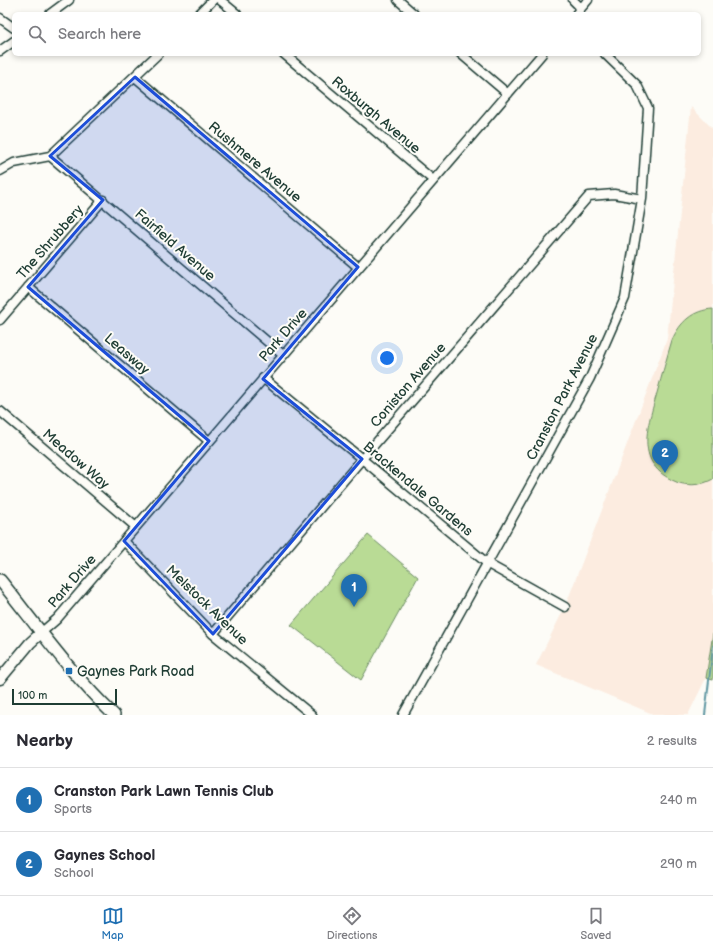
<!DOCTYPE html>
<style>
body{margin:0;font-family:"Balsamiq Sans",sans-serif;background:#f7f7f7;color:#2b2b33}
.scale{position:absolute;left:12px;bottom:10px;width:105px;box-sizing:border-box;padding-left:4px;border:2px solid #1f3d34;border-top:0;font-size:11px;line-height:14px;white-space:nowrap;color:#1f3d34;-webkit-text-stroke:3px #fdfcf7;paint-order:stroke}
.you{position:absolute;left:387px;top:358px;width:14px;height:14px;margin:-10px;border:3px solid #fff;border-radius:50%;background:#1a73e8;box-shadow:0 0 0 6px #1a73e833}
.badge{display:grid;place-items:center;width:26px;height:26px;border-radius:50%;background:#1f6fb2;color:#fff;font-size:13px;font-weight:700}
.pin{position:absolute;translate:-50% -33px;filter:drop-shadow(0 1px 2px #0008)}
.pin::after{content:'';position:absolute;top:21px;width:14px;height:12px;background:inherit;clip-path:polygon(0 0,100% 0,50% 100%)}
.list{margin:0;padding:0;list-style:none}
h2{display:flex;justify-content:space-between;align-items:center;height:52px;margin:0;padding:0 16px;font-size:17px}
h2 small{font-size:13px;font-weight:400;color:#7c7c81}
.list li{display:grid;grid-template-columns:26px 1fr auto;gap:12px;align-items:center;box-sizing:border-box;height:64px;padding:0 16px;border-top:1px solid #e1e1e2}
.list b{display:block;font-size:15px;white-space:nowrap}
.list p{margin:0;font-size:13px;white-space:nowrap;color:#7c7c81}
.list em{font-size:13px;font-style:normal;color:#7c7c81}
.icon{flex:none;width:22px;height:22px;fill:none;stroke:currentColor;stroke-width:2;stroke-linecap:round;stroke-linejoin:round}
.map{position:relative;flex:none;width:713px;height:715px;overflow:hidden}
.search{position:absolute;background:#fff;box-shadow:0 2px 6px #0003;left:12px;right:12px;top:12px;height:44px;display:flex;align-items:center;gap:10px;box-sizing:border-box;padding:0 14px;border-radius:6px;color:#7c7c81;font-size:15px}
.sheet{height:180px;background:#fff}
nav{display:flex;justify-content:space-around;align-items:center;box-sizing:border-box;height:56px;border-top:1px solid #e1e1e2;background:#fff;font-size:11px;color:#7c7c81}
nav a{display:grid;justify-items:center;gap:2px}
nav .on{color:#1f6fb2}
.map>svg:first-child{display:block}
.built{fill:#fcece0}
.green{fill:#b9db95;stroke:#6c8c64}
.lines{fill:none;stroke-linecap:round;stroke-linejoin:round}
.stream{stroke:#6097a2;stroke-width:2}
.minor-casing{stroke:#1f3d34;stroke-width:11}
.tertiary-casing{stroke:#1f3d34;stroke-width:13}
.secondary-casing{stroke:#1f3d34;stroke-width:14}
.minor{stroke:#fdfcf7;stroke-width:8}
.tertiary{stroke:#fdfcf7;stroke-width:10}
.secondary{stroke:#fdfcf7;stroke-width:11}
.marked{fill:#1d4ed8;fill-opacity:0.2;stroke:#1d4ed8;stroke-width:3;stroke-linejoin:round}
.poi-dot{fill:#1f6fb2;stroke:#fdfcf7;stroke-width:1.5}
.labels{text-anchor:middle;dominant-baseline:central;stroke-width:4;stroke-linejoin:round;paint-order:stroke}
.street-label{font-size:14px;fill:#1f3d34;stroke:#fdfcf7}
.poi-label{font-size:14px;fill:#1f3d34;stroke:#fdfcf7;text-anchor:start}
</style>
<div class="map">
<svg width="713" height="715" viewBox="0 0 713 715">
<rect width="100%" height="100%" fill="#fdfcf7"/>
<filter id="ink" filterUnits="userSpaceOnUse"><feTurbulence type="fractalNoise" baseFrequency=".025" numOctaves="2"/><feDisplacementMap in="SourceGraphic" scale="8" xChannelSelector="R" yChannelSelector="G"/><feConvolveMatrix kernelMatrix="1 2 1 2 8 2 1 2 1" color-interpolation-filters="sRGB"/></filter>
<g filter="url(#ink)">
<path class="built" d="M691 107 713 129V633L706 678 688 715H655L536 665 565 607 667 339Z"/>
<path class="green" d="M713 309V479C701 486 685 487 672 480 634 461 648 425 657 393 662 375 667 357 672 340 680 322 693 310 713 309Z
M368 535 418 577 361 680 291 625Z
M713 633V680L706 678Z"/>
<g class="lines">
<path class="stream" d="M705 715 713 646"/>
<g class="minor-casing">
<path id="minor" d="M220 0 237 14
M398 0 414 14
M573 0 581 8
M50 14 69 0
M199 14 213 0
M576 14 588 0
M0 18 14 28
M0 51 14 41
M284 54 433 180
M461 54 508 94
M135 77 358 267
M50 156 283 355
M0 171 14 163 50 156 158 54
M28 287 209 441
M0 320 103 200
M263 378 362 459 488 564 565 607
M0 411 136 527
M124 541 213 634 312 715
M42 632 57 619 542 54
M213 634 362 459 589 196 614 194 642 199
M403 715 590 378 625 298 642 199 648 108 637 85 605 54"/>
</g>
<g class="tertiary-casing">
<path id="tertiary" d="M0 679 30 643 42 632"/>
</g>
<g class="secondary-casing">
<path id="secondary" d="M0 580C37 626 71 674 114 715"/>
</g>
<use href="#minor" class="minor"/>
<use href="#tertiary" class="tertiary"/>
<use href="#secondary" class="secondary"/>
</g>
</g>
<path class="marked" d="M135 77 358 267 263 379 362 459 213 634 124 541 209 441 28 287 103 200 50 156Z"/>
<rect class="poi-dot" x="65" y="667" width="8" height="8" rx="2"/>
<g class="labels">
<g class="street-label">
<text transform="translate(376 115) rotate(40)">Roxburgh Avenue</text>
<text transform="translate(255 162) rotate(40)">Rushmere Avenue</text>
<text transform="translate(50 242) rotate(-49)">The Shrubbery</text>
<text transform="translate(175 245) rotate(41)">Fairfield Avenue</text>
<text transform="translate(283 335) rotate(-49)">Park Drive</text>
<text transform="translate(127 354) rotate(41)">Leasway</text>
<text transform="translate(408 385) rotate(-49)">Coniston Avenue</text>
<text transform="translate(562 397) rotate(-63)">Cranston Park Avenue</text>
<text transform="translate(76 459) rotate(41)">Meadow Way</text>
<text transform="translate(418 489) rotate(40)">Brackendale Gardens</text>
<text transform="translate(72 581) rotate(-49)">Park Drive</text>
<text transform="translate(207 605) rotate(44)">Melstock Avenue</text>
</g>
<g class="poi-label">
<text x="77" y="671">Gaynes Park Road</text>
</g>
</g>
</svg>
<div class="scale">100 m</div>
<div class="you"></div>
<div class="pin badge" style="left:354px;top:607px">1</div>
<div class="pin badge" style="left:665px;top:473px">2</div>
<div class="search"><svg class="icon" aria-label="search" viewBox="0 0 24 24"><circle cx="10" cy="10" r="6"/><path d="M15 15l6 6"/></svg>Search here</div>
</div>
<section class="sheet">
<h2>Nearby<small>2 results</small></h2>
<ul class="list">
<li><span class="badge">1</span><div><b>Cranston Park Lawn Tennis Club</b><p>Sports</p></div><em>240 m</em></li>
<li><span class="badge">2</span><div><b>Gaynes School</b><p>School</p></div><em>290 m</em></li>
</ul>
</section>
<nav>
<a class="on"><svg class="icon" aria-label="map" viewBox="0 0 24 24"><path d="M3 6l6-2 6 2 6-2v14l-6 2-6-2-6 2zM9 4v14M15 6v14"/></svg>Map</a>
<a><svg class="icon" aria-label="directions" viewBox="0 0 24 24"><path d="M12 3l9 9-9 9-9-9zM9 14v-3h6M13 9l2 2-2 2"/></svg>Directions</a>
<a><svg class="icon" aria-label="saved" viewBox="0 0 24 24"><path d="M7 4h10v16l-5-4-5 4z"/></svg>Saved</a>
</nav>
